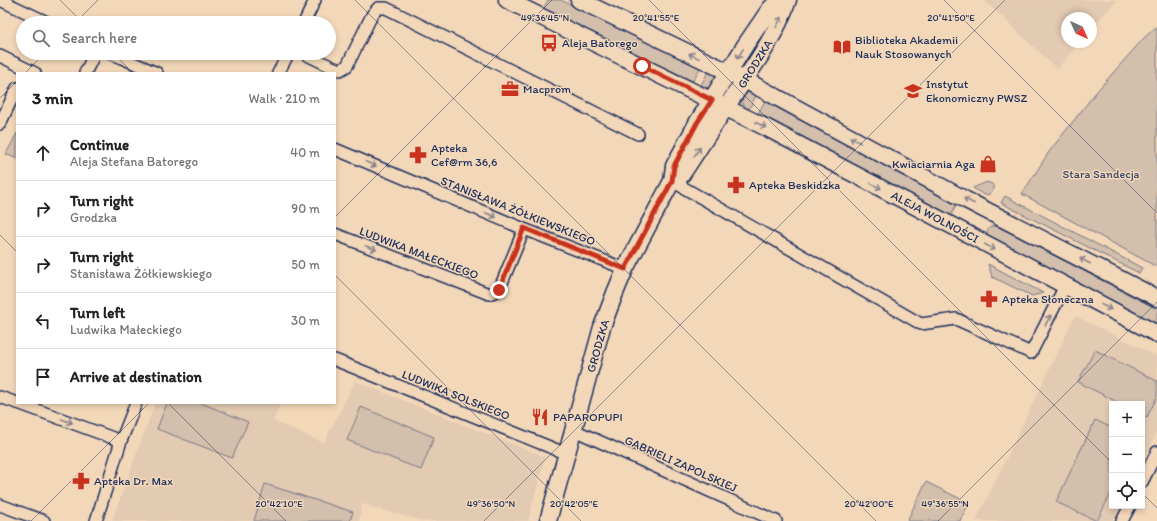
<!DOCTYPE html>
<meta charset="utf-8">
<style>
body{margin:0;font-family:Itim,sans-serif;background:#f2f2f2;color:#202124}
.controls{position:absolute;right:12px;bottom:12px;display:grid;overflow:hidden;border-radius:0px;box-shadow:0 2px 6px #0003}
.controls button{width:36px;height:36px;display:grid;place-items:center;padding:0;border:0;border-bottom:1px solid #e0e0e0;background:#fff;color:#202124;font:20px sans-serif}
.compass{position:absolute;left:1061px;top:12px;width:36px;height:36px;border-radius:50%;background:#fff;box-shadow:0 2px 6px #0003;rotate:135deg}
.stop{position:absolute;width:12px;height:12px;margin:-9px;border:3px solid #c8321e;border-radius:50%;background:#fff}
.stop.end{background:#c8321e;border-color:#fff;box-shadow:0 1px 4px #0008}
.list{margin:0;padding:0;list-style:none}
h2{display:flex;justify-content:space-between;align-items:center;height:52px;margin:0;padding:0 16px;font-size:17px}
h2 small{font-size:13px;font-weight:400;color:#757577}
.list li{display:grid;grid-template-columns:26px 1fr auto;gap:12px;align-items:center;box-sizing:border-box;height:56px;padding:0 16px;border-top:1px solid #e0e0e0}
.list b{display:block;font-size:15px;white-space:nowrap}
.list p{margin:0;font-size:13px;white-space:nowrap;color:#757577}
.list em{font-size:13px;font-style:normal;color:#757577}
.icon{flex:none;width:22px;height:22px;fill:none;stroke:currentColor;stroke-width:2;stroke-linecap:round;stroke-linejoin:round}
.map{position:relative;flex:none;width:1157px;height:521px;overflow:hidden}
.search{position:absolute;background:#fff;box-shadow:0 2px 6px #0003;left:16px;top:16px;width:320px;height:44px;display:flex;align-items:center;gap:10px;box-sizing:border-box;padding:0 14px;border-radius:22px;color:#757577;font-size:15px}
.panel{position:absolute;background:#fff;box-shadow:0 2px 6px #0003;left:16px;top:72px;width:320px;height:332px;border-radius:0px}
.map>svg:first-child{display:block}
.built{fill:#e3cab2}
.green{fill:#d3bfac;stroke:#777785}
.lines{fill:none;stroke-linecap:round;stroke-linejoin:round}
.street-casing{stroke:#1b2f5e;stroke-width:14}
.secondary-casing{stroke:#1b2f5e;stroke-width:19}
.street{stroke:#f3d7b9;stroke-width:11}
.secondary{stroke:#f3d7b9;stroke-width:16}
.oneway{stroke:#87838c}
.route{stroke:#c8321e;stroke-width:5}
.ticks{fill:none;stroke:#1b2f5e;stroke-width:1;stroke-opacity:0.45}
.labels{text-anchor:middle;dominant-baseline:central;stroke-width:3;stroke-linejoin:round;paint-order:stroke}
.poi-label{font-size:12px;fill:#1b2f5e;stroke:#f3d7b9;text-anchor:start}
.street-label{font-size:12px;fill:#1b2f5e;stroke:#f3d7b9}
.park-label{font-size:12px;fill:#37456a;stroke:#f3d7b9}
.ticks-label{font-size:10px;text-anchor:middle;fill:#1b2f5e;stroke:#f3d7b9;stroke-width:3;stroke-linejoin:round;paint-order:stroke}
</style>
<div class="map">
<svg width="1157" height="521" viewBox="0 0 1157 521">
<rect width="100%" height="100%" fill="#f3d7b9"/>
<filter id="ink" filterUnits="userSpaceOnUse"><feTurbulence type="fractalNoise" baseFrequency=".025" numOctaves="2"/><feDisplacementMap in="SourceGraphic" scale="8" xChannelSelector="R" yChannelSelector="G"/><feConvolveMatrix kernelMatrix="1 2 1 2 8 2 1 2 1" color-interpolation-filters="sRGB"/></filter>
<g filter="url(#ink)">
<path class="built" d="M984 0H1117L1091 29V18H1067V42H1080L1057 69Z
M1075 316 1157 356V431L1142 464V404H1112V506H1123L1117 521H976Z
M355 381 545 457 528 521H422L362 504 359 521H112L155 403H281L273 421 324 443Z"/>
<path class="green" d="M548 0H561L700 68 693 81 543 9Z
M1157 26V267L1022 194 1049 152 1097 91 1143 39Z
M708 72 715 76 716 79 713 86 708 88 701 85Z
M745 93H748L756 96 749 109C741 105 739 100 745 93Z
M765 101 956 205 950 218 758 113Z
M17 133V159L6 154Z
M987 182 994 185V189L990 194 984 195 973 188Z
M1005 196 1142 268 1139 273 1001 203Z
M993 226 999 227 1157 309V325L991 240C986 235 985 229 993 226Z
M988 264 1043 293 1032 296 992 277Z
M1095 350 1157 381V397L1147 417 1142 415V404H1121L1078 382Z
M167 403H201L248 422 232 458 157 429Z
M361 407 434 437 421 470 347 440Z
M1095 420 1112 428V491L1097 521 1056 502Z
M926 482 969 503 960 521H907Z
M265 484 353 512 350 521H254Z"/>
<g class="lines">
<g class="street-casing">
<path id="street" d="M0 0 49 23
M304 23 315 0
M110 53 157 73
M303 53 332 67 340 70 347 66 372 15 378 8H386L638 134
M0 56 35 73
M85 73 95 53
M278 73 289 53
M0 124 17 88
M335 149 524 229 625 269
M672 181 921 324 956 319 1031 353 1065 286
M335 234 489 294 499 290 524 229
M335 360 567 454
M0 397 17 403
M18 403 121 441
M574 430 776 521
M1142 482 1157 452
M0 505 44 521
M96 521 121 441 136 403
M1122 521 1130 506"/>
</g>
<g class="secondary-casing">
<path id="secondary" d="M507 0 767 128 1157 334
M579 0 745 80 966 200 1157 298
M672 181 680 177 684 171C699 149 712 127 727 106 750 71 774 41 788 0
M548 521 602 327 615 293 625 269 672 181 674 166 697 123 746 44 770 9 779 0"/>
</g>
<use href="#street" class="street"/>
<use href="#secondary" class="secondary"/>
</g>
<defs><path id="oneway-shaft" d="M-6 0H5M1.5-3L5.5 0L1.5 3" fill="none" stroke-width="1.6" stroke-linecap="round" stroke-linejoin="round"/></defs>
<g class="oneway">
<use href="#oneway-shaft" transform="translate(779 22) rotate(-62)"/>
<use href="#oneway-shaft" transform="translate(740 54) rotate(122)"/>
<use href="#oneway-shaft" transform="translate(694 56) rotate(-154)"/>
<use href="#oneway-shaft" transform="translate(761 125) rotate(27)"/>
<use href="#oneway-shaft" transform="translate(855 140) rotate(-152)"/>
<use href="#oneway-shaft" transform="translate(697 152) rotate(-56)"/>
<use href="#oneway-shaft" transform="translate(371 164) rotate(23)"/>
<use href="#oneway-shaft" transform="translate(876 186) rotate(28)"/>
<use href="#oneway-shaft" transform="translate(969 201) rotate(-153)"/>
<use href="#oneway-shaft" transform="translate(491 215) rotate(23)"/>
<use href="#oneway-shaft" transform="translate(990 247) rotate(28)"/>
<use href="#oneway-shaft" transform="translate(371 248) rotate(21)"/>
<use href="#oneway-shaft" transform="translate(1085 261) rotate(-153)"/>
<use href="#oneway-shaft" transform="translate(1106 307) rotate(27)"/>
<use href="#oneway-shaft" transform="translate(1048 320) rotate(-63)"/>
<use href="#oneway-shaft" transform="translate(67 421) rotate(20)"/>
</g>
</g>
<g class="lines" filter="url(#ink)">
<path class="route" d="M499 290 524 228 625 269 672 181 674 166 697 123 712 100 642 66"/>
</g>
<path class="ticks" d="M60 0 83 23M355 0 876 521M649 0 1112 463M944 0 1157 213M75 23 98 0M113 53 133 73M25 73 45 53M0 98 17 81M335 217 552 0M0 235 17 252M335 275 581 521M168 403 286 521M1142 493 1157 508M31 521 149 403M484 521 1005 0M938 521 1157 302"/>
<defs>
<g id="bus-bare" transform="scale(1.38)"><path d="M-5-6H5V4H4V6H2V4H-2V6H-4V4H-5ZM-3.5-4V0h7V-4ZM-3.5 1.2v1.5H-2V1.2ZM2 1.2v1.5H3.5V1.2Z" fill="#c8321e" stroke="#f3d7b9" stroke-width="2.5" paint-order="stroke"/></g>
<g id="library-bare" transform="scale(1.38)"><path d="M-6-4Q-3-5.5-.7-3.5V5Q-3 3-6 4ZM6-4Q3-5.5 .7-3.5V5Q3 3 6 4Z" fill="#c8321e" stroke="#f3d7b9" stroke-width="2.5" paint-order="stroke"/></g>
<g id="office-bare" transform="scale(1.38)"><path d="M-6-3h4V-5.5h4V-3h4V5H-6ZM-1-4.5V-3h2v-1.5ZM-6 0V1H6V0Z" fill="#c8321e" stroke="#f3d7b9" stroke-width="2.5" paint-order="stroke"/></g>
<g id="school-bare" transform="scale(1.38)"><path d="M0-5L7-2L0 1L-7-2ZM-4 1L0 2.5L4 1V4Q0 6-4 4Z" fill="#c8321e" stroke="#f3d7b9" stroke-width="2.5" paint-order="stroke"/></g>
<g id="pharmacy-bare" transform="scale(1.38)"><path d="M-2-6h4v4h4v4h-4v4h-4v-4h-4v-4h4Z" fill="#c8321e" stroke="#f3d7b9" stroke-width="2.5" paint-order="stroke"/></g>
<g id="shop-bare" transform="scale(1.38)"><path d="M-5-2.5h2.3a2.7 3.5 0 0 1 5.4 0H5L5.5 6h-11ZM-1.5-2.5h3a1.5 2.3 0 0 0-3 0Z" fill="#c8321e" stroke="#f3d7b9" stroke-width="2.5" paint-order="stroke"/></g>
<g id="restaurant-bare" transform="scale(1.38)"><path d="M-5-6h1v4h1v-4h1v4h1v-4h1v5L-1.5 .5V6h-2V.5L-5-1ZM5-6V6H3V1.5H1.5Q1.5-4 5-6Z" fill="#c8321e" stroke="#f3d7b9" stroke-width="2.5" paint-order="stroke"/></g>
</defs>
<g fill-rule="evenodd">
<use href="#bus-bare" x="549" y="43"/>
<use href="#library-bare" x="842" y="47"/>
<use href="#office-bare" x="510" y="89"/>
<use href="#school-bare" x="913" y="91"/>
<use href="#pharmacy-bare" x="418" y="155"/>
<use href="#shop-bare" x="988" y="164"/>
<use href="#pharmacy-bare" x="736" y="185"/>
<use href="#pharmacy-bare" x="989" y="299"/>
<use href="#restaurant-bare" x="540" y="417"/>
<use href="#pharmacy-bare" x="81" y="481"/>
</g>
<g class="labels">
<g class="poi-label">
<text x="855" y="40">Biblioteka Akademii<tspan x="855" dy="14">Nauk Stosowanych</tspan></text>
<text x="562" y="43">Aleja Batorego</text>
<text x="926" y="84">Instytut<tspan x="926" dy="14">Ekonomiczny PWSZ</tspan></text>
<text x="523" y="89">Macprom</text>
<text x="431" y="148">Apteka<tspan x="431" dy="14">Cef@rm 36,6</tspan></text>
<text x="975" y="164" text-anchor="end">Kwiaciarnia Aga</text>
<text x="749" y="185">Apteka Beskidzka</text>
<text x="1002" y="299">Apteka Słoneczna</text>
<text x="553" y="417">PAPAROPUPI</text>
<text x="94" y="481">Apteka Dr. Max</text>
</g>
<g class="street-label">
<text transform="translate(755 64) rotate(-58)">GRODZKA</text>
<text transform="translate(518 211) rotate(22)">STANISŁAWA ŻÓŁKIEWSKIEGO</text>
<text transform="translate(935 217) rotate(28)">ALEJA WOLNOŚCI</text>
<text transform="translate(419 253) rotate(21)">LUDWIKA MAŁECKIEGO</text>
<text transform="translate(598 346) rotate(-74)">GRODZKA</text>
<text transform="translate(456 395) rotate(22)">LUDWIKA SOLSKIEGO</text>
<text transform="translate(681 464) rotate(24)">GABRIELI ZAPOLSKIEJ</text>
</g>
<g class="park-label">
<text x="1101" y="174">Stara Sandecja</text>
</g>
</g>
<g class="ticks-label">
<text x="545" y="21">49°36'45"N</text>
<text x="656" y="21">20°41'55"E</text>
<text x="951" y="21">20°41'50"E</text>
<text x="279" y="507">20°42'10"E</text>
<text x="491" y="507">49°36'50"N</text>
<text x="945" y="507">49°36'55"N</text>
<text x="574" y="507">20°42'05"E</text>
<text x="869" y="507">20°42'00"E</text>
</g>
</svg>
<div class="controls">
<button>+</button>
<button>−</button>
<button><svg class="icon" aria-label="locate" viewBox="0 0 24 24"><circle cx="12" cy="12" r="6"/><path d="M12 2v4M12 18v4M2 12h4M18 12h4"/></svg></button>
</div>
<svg class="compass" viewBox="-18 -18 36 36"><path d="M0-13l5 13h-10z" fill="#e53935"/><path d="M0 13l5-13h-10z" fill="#757577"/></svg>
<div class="stop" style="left:642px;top:66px"></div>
<div class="stop end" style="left:499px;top:290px"></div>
<div class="search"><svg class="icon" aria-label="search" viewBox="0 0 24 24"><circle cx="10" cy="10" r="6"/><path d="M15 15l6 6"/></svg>Search here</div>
<section class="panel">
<h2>3 min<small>Walk · 210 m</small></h2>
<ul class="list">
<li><svg class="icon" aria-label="ahead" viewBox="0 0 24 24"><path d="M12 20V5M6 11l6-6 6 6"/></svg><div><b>Continue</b><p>Aleja Stefana Batorego</p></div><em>40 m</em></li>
<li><svg class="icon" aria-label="right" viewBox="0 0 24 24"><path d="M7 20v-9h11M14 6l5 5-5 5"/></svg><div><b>Turn right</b><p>Grodzka</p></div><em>90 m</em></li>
<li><svg class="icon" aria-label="right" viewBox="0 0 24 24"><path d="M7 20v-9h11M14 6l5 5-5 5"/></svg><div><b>Turn right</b><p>Stanisława Żółkiewskiego</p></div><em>50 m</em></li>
<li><svg class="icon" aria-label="left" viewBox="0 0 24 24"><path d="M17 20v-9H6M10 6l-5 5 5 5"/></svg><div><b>Turn left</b><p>Ludwika Małeckiego</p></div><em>30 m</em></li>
<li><svg class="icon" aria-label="arrive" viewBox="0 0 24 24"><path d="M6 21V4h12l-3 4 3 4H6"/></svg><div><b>Arrive at destination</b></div></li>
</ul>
</section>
</div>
